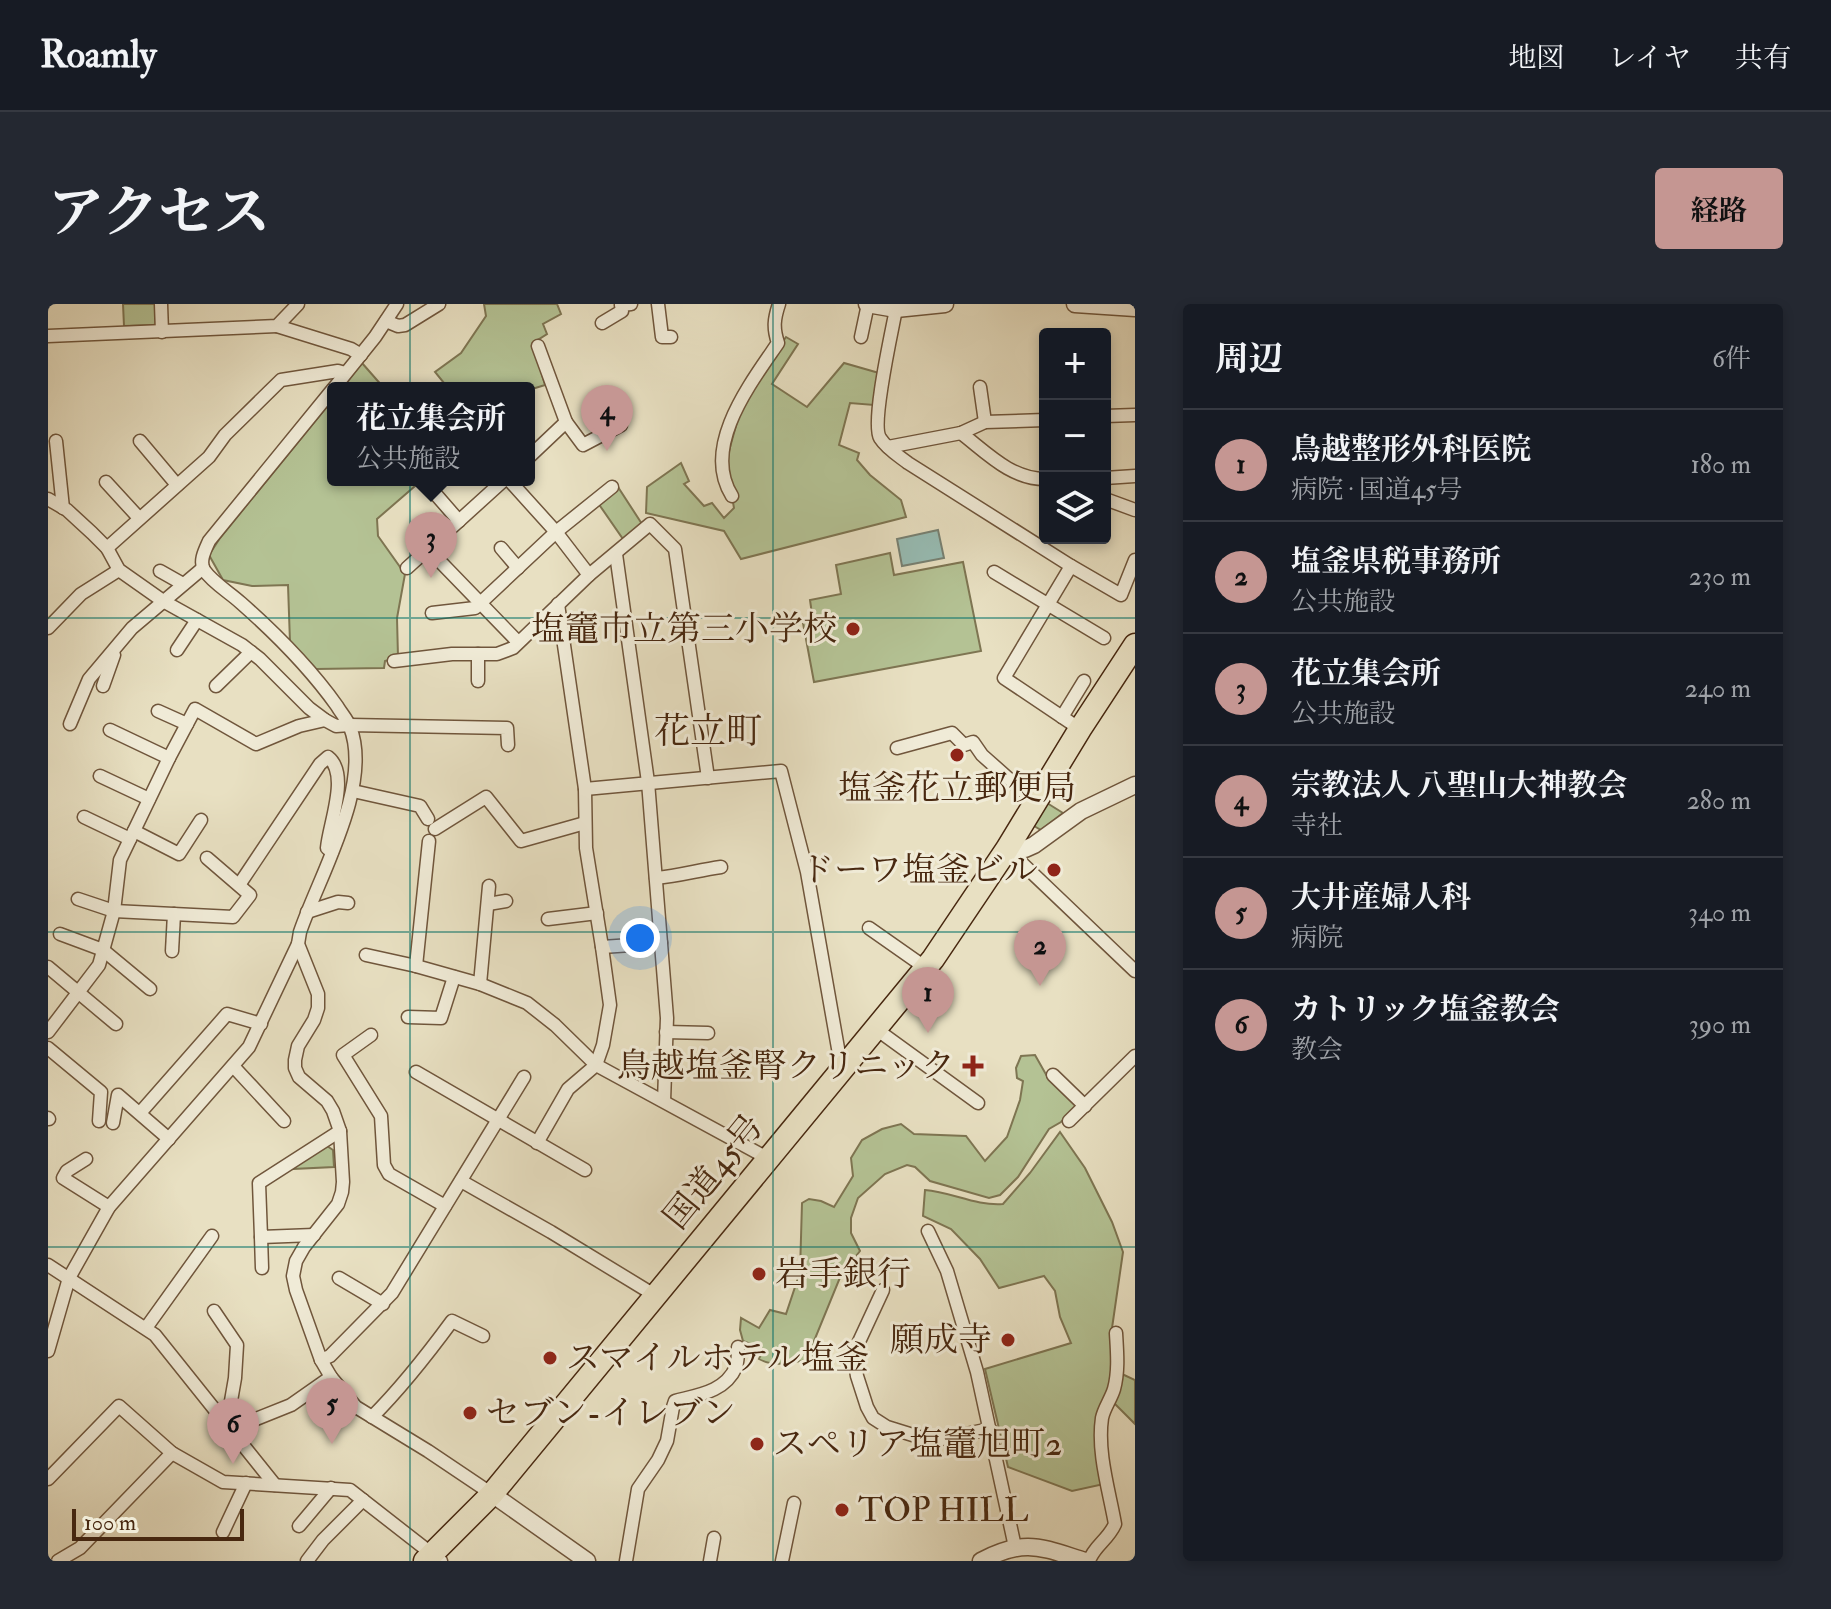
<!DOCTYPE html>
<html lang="ja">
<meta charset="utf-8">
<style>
body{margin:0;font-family:"IM FELL Double Pica","Noto Serif JP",serif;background:#242831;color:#f1f3f6}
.controls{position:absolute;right:24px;top:24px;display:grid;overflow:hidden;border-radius:8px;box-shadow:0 4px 12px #0003}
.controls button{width:72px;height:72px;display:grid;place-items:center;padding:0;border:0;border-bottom:2px solid #363941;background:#171b24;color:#f1f3f6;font:40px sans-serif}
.scale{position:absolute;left:24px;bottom:20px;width:172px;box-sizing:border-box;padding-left:8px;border:4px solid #482810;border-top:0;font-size:22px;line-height:28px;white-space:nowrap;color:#482810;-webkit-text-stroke:6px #f0ebd7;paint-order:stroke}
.you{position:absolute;left:592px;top:634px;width:28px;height:28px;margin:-20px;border:6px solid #fff;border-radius:50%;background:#1a73e8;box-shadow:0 0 0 12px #1a73e833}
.badge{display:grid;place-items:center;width:52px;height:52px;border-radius:50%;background:#c59692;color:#111;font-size:26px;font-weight:700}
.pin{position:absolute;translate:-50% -66px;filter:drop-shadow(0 2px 4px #0008)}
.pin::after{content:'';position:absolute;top:42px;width:28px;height:24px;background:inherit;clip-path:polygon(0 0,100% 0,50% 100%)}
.popup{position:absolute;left:279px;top:78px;width:208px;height:104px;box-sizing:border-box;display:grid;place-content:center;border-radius:8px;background:#171b24;filter:drop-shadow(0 2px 6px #0005);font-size:26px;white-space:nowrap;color:#9ea1a6}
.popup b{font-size:30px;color:#f1f3f6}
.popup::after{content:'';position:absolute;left:50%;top:100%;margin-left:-16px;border:16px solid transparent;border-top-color:#171b24}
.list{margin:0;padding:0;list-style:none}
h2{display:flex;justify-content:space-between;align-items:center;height:104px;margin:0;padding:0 32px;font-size:34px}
h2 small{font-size:26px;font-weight:400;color:#9ea1a6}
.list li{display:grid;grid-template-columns:52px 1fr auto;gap:24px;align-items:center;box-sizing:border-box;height:112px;padding:0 32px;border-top:2px solid #363941}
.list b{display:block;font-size:30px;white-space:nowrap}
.list p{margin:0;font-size:26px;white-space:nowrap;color:#9ea1a6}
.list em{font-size:26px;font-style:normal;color:#9ea1a6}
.icon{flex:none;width:44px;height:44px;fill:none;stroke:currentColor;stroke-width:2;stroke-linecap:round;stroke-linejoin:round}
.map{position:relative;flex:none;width:1087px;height:1257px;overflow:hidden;border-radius:8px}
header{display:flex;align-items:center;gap:48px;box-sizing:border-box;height:112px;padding:0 40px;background:#171b24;border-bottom:2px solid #363941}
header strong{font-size:38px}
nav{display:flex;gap:44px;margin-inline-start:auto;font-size:28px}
.intro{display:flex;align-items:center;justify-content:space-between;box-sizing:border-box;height:192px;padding:0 48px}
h1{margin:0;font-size:56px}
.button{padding:20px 36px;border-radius:8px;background:#c59692;color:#111;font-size:28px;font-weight:700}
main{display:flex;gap:48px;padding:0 48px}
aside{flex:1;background:#171b24;border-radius:8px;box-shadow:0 4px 12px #0003}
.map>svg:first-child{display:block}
.green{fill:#b4c294;stroke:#7e7552;stroke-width:2}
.water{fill:#97bdb5;stroke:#778173;stroke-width:2}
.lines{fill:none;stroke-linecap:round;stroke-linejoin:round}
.minor-casing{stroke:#70563c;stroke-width:15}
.tertiary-casing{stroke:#70563c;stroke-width:19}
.trunk-casing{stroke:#482810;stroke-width:25}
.minor{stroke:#f0ebd7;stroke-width:12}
.tertiary{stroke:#f0ebd7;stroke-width:16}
.trunk{stroke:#e8e0c2;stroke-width:22}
.grid{fill:none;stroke:#0f766e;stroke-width:2;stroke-opacity:0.55}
.poi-dot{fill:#8f2418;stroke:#f0ebd7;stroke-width:3}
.labels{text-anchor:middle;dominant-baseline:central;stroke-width:6;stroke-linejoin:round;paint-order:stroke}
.poi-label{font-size:34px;fill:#482810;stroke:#f0ebd7;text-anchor:start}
.street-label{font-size:34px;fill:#482810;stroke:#f0ebd7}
.neighbourhood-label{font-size:36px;fill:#482810;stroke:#f0ebd7}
</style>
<header>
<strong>Roamly</strong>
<nav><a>地図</a><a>レイヤ</a><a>共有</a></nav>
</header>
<div class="intro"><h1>アクセス</h1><a class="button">経路</a></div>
<main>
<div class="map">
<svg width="1087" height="1257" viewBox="0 0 1087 1257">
<rect width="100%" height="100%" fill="#e8e0c2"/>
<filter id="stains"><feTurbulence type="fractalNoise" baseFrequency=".0025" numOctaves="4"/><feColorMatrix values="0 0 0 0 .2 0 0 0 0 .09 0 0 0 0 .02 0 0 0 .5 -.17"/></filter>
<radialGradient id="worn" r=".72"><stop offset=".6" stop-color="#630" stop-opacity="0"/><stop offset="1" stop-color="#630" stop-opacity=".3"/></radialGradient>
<g class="green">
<polygon points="75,0 109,0 109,21 76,22"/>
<polygon points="436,0 509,0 513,10 495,20 499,30 485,39 497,81 481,86 481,84 418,84 415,80 408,84 400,84 387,68 413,49 438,12"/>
<polygon points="738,33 750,40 724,80 759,103 796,59 831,69 826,101 802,99 791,141 811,149 809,156 822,171 853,196 858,213 693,255 676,227 598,209 599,183 633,159 641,177 636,180 656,202 664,199 676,214 686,204 678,158 695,96"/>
<polygon points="314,59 336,84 294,84"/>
<polygon points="285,95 285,176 374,176 329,215 330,232 357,270 349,314 350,353 337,357 336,364 268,365 242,338 240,281 204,282 175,276 161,251 172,234"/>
<polygon points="570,183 594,220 575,235 550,199"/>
<polygon points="842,249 846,271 915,258 933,347 766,378 755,319 765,317 762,296 793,290 788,261"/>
<polygon points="999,499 1015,509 993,526 986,522"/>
<path d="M987 751 1000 774 1028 802 1013 818 1001 825 970 873 952 891 941 894 882 877 867 863 859 861 837 870 810 894 803 914V929L812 947 793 971 766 1037 764 1055C746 1058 727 1064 711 1055L715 1045 695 1037 692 1026 693 1014 711 1024 722 1006 738 1010 752 968 754 899 761 895 773 897 786 903 805 872 803 854 814 836 834 825 853 820 866 830 918 832 937 857 959 833 972 796 975 777 969 774 968 764 973 752Z"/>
<path d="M1012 828 1037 864 1064 918 1075 948 1063 1031 1066 1062 1063 1084 1050 1113 1056 1180 1024 1187 960 1163 937 1065 1023 1039 1012 1013 1007 987 996 972 951 984 932 955 903 925 875 912 877 886C904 888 927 902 955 900L982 869Z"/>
<polygon points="279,842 285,846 286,863 244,865"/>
<polygon points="1074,1070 1087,1076 1087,1120 1065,1098"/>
</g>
<polygon class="water" points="890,226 896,254 854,262 849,235"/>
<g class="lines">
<g class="minor-casing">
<g id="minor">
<polyline points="113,0 114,28"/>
<polyline points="610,0 614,33 623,33"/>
<path d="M848 5C844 27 823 119 832 134 839 145 851 152 860 159L1023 262 956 374 1032 425"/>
<polyline points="338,17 350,22 357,21 391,0"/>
<polyline points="554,19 574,7 573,1 583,0"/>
<polyline points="229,22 303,45 313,51"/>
<polyline points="0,32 229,22 250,0"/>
<polyline points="813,33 820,0"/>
<polyline points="932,83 937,118"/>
<polyline points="286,84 327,33 349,0"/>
<path d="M285 85 161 237C157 246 151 257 156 266 165 279 181 288 193 299 227 329 262 364 289 402 293 409 299 415 302 423 325 481 271 572 252 628L250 640 270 690V704L266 716 250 742 247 756V764L251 773 279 797 285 807 292 827 295 878 294 888 290 900 256 943 248 957 245 972 248 986 273 1056 283 1073 308 1103 380 1147 444 1190"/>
<polyline points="1057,112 1087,111"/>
<polyline points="518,118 535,141 573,121"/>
<path d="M913 129C939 149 963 175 997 175"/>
<polyline points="8,137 15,204"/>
<polyline points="92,137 129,181"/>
<polyline points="840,143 913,129 937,118 997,116"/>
<polyline points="481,153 518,118 490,42"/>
<polyline points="1057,174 1087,172"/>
<polyline points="461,176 508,228 541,271"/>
<polyline points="58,178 91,214"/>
<polyline points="377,178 411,217"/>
<path d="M684 192C653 143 702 80 730 39 725 24 726 15 731 0"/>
<polyline points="0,195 19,206 44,229 59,244 71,266 115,297 194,341 212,355 261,404 277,416 288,422 302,421 459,424 460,441"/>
<polyline points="1057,195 1087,206"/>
<polyline points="59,244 161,153 177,131 233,76 290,67 297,69"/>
<polyline points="453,244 470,264"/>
<polyline points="380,245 470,338"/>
<polyline points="568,250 600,478 619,714 616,797"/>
<polyline points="1023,262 1073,291 1087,256"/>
<polyline points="359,264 456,176"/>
<polyline points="112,267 135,280"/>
<polyline points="946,268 1056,334"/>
<polyline points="384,309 427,304 508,228 564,183"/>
<polyline points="0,324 33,290 71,266"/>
<polyline points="129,346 149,316"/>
<polyline points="430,350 430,377"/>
<polyline points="346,357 404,350 449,350 465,344 541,271 602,220 627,245 660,474"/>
<polyline points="55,382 66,351"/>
<polyline points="168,382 203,348"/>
<polyline points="110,407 139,420"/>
<polyline points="1014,413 1036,377"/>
<polyline points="22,420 41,375 84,324 155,264"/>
<polyline points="62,426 121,454"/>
<polyline points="849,444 904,429 916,441 925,438 934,451 987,498"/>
<polyline points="52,472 101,495"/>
<polyline points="537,485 733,467 759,568 791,750 800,759"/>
<polyline points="305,487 372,502 380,515"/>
<polyline points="36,513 82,535"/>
<polyline points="387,525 438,493 473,537 537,519"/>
<polyline points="86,527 131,550 153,516"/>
<polyline points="959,545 1087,667"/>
<path d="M608 574C631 572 651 566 673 563"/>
<path d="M191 581 272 460 280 453C302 470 281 520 279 544L284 548"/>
<polyline points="30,595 66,607 185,613 202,591 159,554"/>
<polyline points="440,600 458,597"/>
<polyline points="259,608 290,598 300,599"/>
<polyline points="500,615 549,609"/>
<polyline points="821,624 878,664"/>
<polyline points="12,630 55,646 102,685"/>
<polyline points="554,643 613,639"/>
<polyline points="124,647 126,610"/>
<polyline points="318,651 368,662 432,680 479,699 507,721 548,761 721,855"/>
<polyline points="368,662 381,537"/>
<polyline points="0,663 68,720"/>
<polyline points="432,680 441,582"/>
<polyline points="360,713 393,714 406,673"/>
<polyline points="828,725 930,799"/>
<polyline points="0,728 51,661 66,607 72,556 121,454 147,405 208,440 251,422 277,416"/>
<polyline points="618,728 660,729"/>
<polyline points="323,731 295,751 333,812 336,861 341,870 397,902"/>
<polyline points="0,744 53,788 51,817"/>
<polyline points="185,762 236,817"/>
<polyline points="368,768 537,866"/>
<polyline points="1005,771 1037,802"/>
<polyline points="92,809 179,710 213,720"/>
<polyline points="0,814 1,815"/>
<polyline points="1021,817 1087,752"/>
<polyline points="65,819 70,791 121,835"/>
<polyline points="489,839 520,785 548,761 555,741 562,701 554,643 538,544 537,485 510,300"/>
<polyline points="38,855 19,867 15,874 61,903"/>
<polyline points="413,877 503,928 608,992"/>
<polyline points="880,927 899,967 929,1068 967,1243"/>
<polyline points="266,931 213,933 211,879 292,827"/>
<polyline points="213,933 214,964"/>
<polyline points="0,961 107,1031 227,1181"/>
<polyline points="291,974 335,1000"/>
<polyline points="835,986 809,1042 807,1060 809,1072 819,1103 825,1114 839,1123 884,1137 942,1125"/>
<polyline points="166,1007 189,1041 187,1074 179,1120"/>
<polyline points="98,1024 164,932"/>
<polyline points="0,1047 21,974 61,903 201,743 250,640"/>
<polyline points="273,1056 282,1052 344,989 476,773"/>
<path d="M324 1113C354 1083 379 1051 404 1017L435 1032"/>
<polyline points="183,1125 243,1101 283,1073"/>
<polyline points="0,1175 71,1102 124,1149 175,1178 302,1186 393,1257"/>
<polyline points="251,1222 283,1184"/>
<polyline points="175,1228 198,1179"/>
<polyline points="10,1257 32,1244 124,1149"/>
<polyline points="259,1257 275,1236 315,1196"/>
<path d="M578 1257 590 1185 610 1156 619 1137 625 1103 627 1097C650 1091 677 1088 688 1063 690 1057 690 1049 690 1043"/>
<polyline points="662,1257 666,1234"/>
<polyline points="734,1257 746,1199"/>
<path d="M1041 1257C1046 1242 1060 1236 1067 1220 1061 1186 1049 1148 1054 1114 1056 1104 1063 1095 1066 1085 1071 1067 1069 1047 1068 1029"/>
</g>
</g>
<g class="tertiary-casing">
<g id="tertiary">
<polyline points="819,0 848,5 897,0"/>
<polyline points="1027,0 1087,4"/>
<polyline points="959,545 977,545 986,541 1033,507 1087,481"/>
<polyline points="444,1190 539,1257"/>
<path d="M933 1257C977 1234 992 1243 1037 1257"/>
</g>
</g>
<g class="trunk-casing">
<polyline id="trunk" points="377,1257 444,1190 885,655 959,545 1032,425 1087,341"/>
</g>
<use href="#minor" class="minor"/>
<use href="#tertiary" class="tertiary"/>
<use href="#trunk" class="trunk"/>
</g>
<path class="grid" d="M362 0V1257M725 0V1257M0 314H1087M0 628H1087M0 943H1087"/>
<g class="poi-dot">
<circle cx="805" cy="325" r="8"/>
<circle cx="909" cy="451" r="8"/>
<circle cx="1006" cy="566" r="8"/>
<path d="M921 750h8v8h8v8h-8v8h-8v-8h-8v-8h8z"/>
<circle cx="711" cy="970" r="8"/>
<circle cx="960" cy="1036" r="8"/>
<circle cx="502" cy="1054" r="8"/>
<circle cx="422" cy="1109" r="8"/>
<circle cx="709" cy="1140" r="8"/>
<circle cx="794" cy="1206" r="8"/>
</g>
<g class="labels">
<g class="poi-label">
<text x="789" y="325" text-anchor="end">塩竈市立第三小学校</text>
<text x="909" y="484" text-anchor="middle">塩釜花立郵便局</text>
<text x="990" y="566" text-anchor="end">ドーワ塩釜ビル</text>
<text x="907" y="762" text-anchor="end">鳥越塩釜腎クリニック</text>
<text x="727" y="970">岩手銀行</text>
<text x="944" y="1036" text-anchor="end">願成寺</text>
<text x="518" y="1054">スマイルホテル塩釜</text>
<text x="438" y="1109">セブン-イレブン</text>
<text x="725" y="1140">スペリア塩竈旭町2</text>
<text x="810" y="1206">TOP HILL</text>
</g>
<g class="street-label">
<text transform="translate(666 868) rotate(-51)">国道45号</text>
</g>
<g class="neighbourhood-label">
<text x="660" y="427">花立町</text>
</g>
</g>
<rect width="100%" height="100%" filter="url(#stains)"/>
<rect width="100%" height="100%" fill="url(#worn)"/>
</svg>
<div class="controls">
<button>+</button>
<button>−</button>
<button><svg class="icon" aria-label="layers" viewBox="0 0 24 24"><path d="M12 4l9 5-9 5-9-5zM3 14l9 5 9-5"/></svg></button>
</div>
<div class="scale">100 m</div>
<div class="you"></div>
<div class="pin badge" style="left:880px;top:729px">1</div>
<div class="pin badge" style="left:992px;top:682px">2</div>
<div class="pin badge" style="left:383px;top:274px">3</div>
<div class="popup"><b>花立集会所</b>公共施設</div>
<div class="pin badge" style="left:559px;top:147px">4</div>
<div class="pin badge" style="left:284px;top:1140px">5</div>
<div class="pin badge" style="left:185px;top:1160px">6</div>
</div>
<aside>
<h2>周辺<small>6件</small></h2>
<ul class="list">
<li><span class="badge">1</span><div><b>鳥越整形外科医院</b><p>病院 · 国道45号</p></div><em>180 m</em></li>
<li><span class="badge">2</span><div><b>塩釜県税事務所</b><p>公共施設</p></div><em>230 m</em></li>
<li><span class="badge">3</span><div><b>花立集会所</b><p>公共施設</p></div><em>240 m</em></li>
<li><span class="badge">4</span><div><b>宗教法人 八聖山大神教会</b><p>寺社</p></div><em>280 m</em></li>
<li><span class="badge">5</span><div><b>大井産婦人科</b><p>病院</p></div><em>340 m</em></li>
<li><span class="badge">6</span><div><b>カトリック塩釜教会</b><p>教会</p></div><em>390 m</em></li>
</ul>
</aside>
</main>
